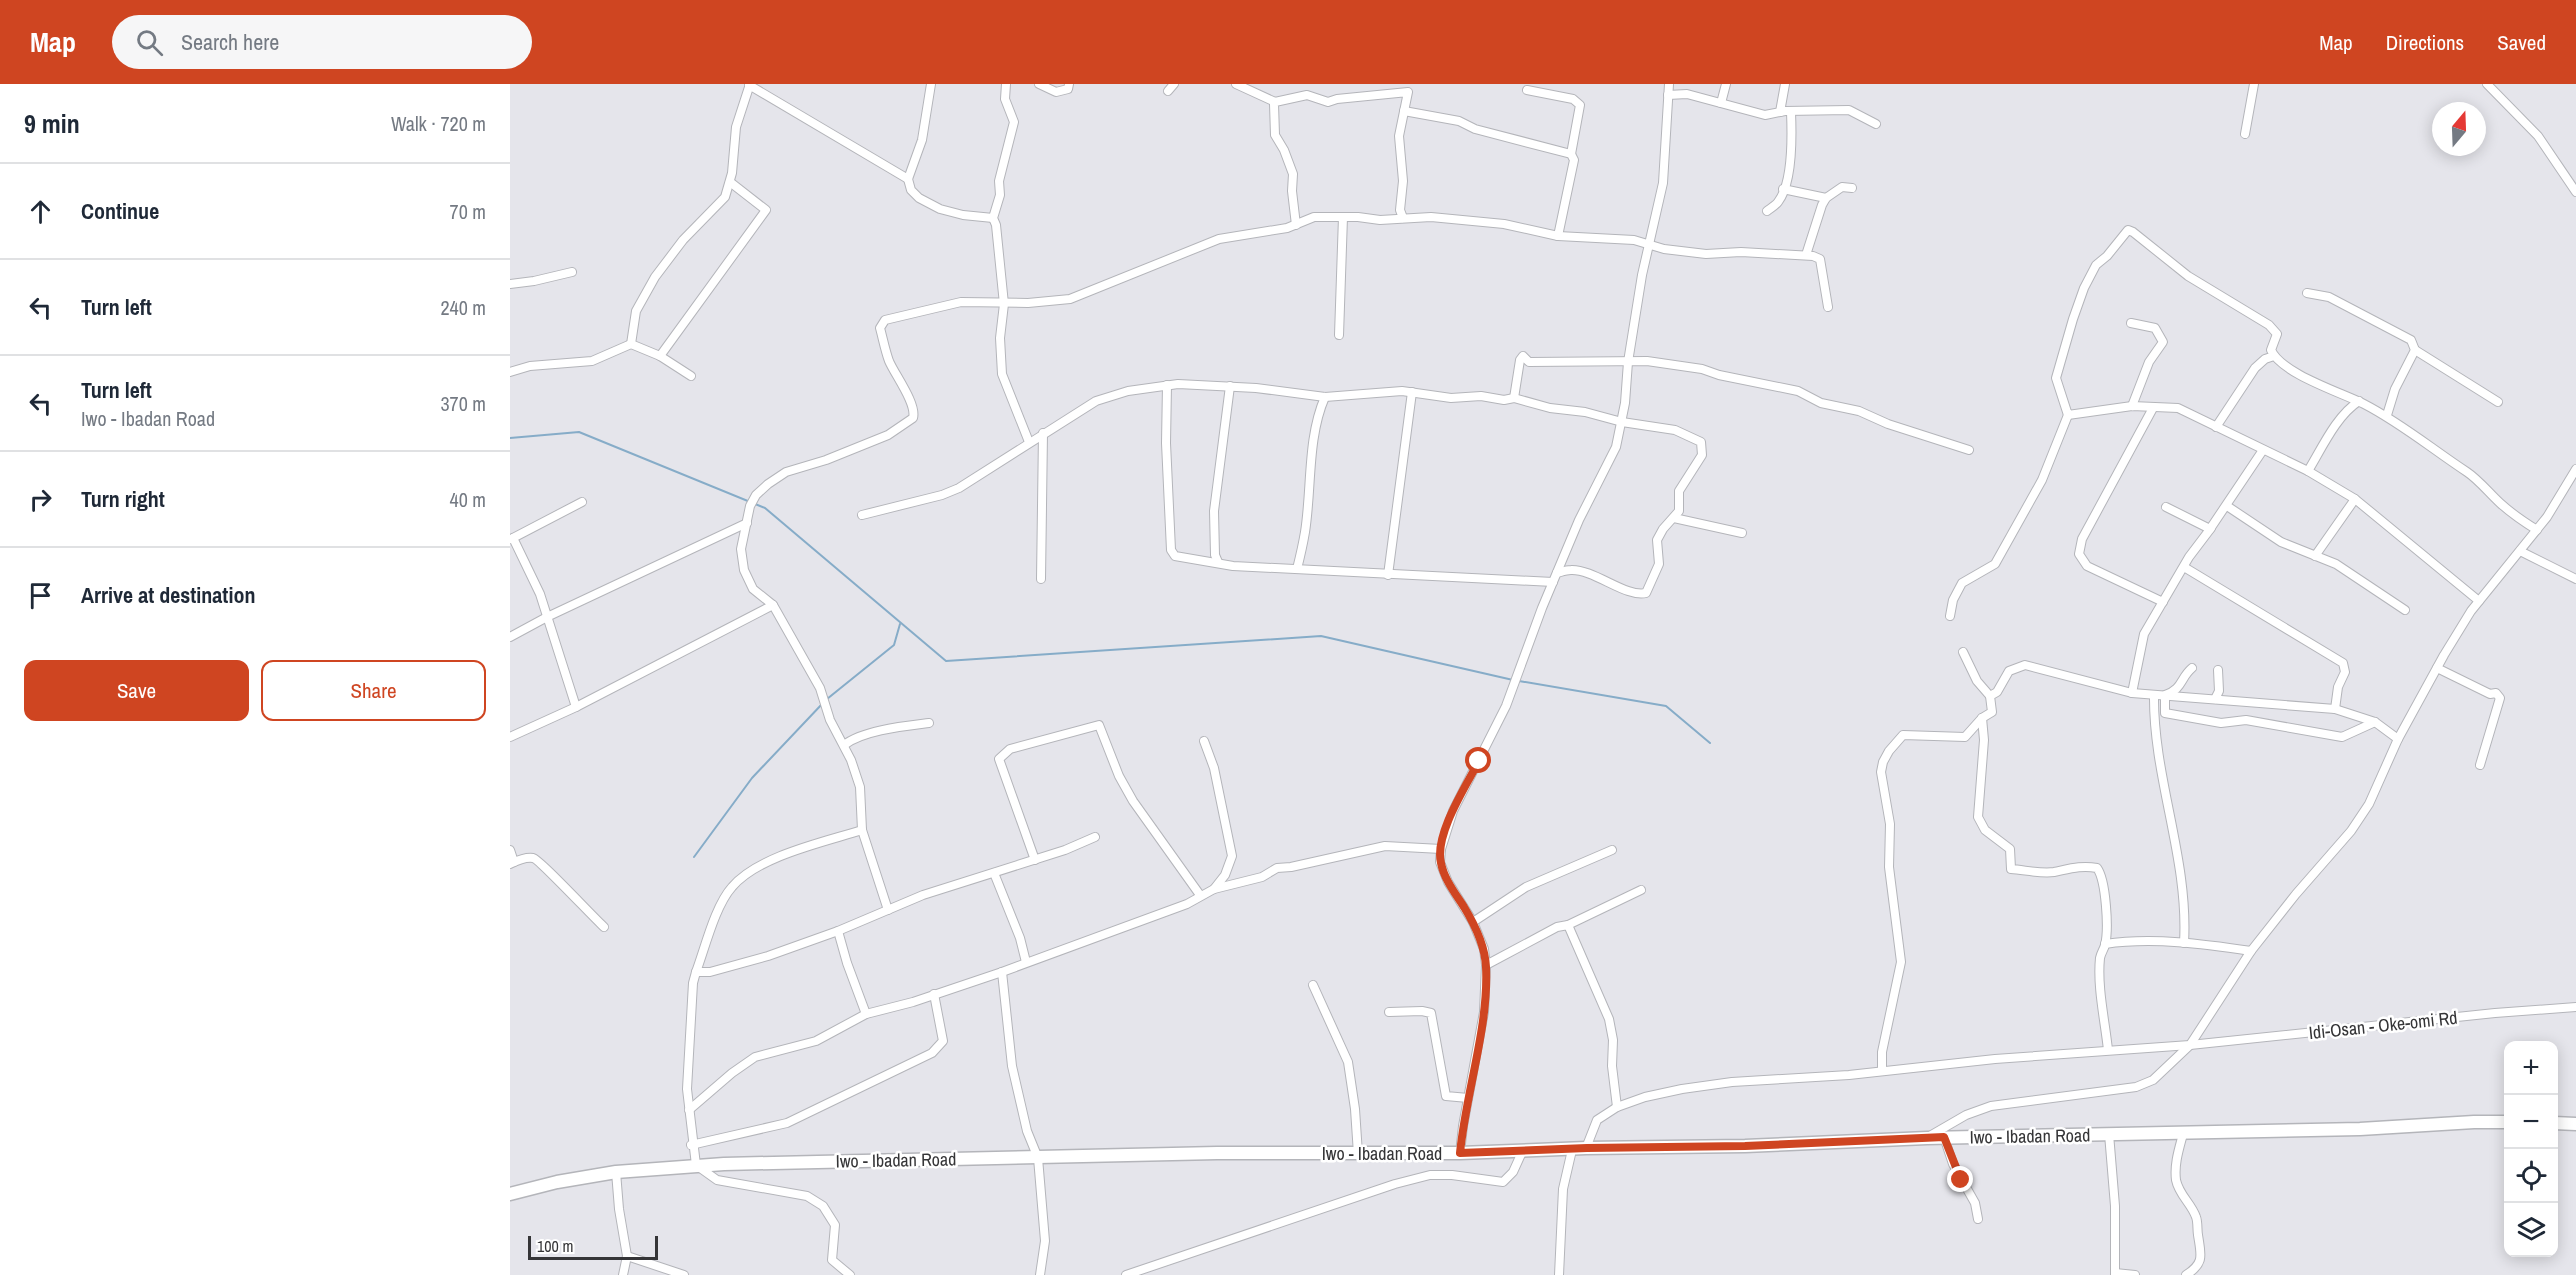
<!DOCTYPE html>
<meta charset="utf-8">
<style>
body{margin:0;font-family:"Archivo Narrow",sans-serif;background:#f6f6f7;color:#1f2937}
.controls{position:absolute;right:18px;bottom:18px;display:grid;overflow:hidden;border-radius:12px;box-shadow:0 3px 15px #0003}
.controls button{width:54px;height:54px;display:grid;place-items:center;padding:0;border:0;border-bottom:2px solid #e0e1e3;background:#fff;color:#1f2937;font:30px sans-serif}
.compass{position:absolute;left:1922px;top:18px;width:54px;height:54px;border-radius:50%;background:#fff;box-shadow:0 3px 15px #0003;rotate:19deg}
.scale{position:absolute;left:18px;bottom:15px;width:130px;box-sizing:border-box;padding-left:6px;border:3px solid #353537;border-top:0;font-size:16px;line-height:21px;white-space:nowrap;color:#353537;-webkit-text-stroke:4px #fff;paint-order:stroke}
.stop{position:absolute;width:18px;height:18px;margin:-14px;border:4px solid #cf4521;border-radius:50%;background:#fff}
.stop.end{background:#cf4521;border-color:#fff;box-shadow:0 2px 6px #0008}
.list{margin:0;padding:0;list-style:none}
h2{display:flex;justify-content:space-between;align-items:center;height:78px;margin:0;padding:0 24px;font-size:26px}
h2 small{font-size:20px;font-weight:400;color:#747a83}
.list li{display:grid;grid-template-columns:39px 1fr auto;gap:18px;align-items:center;box-sizing:border-box;height:96px;padding:0 24px;border-top:2px solid #e0e1e3}
.list b{display:block;font-size:22px;white-space:nowrap}
.list p{margin:0;font-size:20px;white-space:nowrap;color:#747a83}
.list em{font-size:20px;font-style:normal;color:#747a83}
.actions{display:flex;gap:12px;padding:18px 24px}
.actions a{flex:1;padding:14px 0;border:2px solid #cf4521;border-radius:12px;text-align:center;font-size:21px;color:#cf4521}
.actions .main{background:#cf4521;color:#fff}
.icon{flex:none;width:33px;height:33px;fill:none;stroke:currentColor;stroke-width:2;stroke-linecap:round;stroke-linejoin:round}
.map{position:relative;flex:none;width:2066px;height:1191px;overflow:hidden}
header{display:flex;align-items:center;gap:36px;box-sizing:border-box;height:84px;padding:0 30px;background:#cf4521;color:#fff}
header strong{font-size:28px}
nav{display:flex;gap:33px;margin-inline-start:auto;font-size:21px}
.search{width:420px;height:54px;background:#f6f6f7;display:flex;align-items:center;gap:15px;box-sizing:border-box;padding:0 21px;border-radius:33px;color:#747a83;font-size:22px}
main{display:flex}
aside{flex:1;background:#fff}
.map>svg:first-child{display:block}
.lines{fill:none;stroke-linecap:round;stroke-linejoin:round}
.stream{stroke:#86acc8;stroke-width:2}
.minor-casing{stroke:#b4b5ba;stroke-width:10}
.primary-casing{stroke:#b4b5ba;stroke-width:15}
.minor{stroke:#fff;stroke-width:8}
.primary{stroke:#fff;stroke-width:12}
.route{stroke:#cf4521;stroke-width:8}
.labels{text-anchor:middle;dominant-baseline:central;stroke-width:5;stroke-linejoin:round;paint-order:stroke}
.street-label{font-size:18px;fill:#353537;stroke:#fff}
</style>
<header>
<strong>Map</strong>
<div class="search"><svg class="icon" aria-label="search" viewBox="0 0 24 24"><circle cx="10" cy="10" r="6"/><path d="M15 15l6 6"/></svg>Search here</div>
<nav><a>Map</a><a>Directions</a><a>Saved</a></nav>
</header>
<main>
<aside>
<h2>9 min<small>Walk · 720 m</small></h2>
<ul class="list">
<li><svg class="icon" aria-label="ahead" viewBox="0 0 24 24"><path d="M12 20V5M6 11l6-6 6 6"/></svg><div><b>Continue</b></div><em>70 m</em></li>
<li><svg class="icon" aria-label="left" viewBox="0 0 24 24"><path d="M17 20v-9H6M10 6l-5 5 5 5"/></svg><div><b>Turn left</b></div><em>240 m</em></li>
<li><svg class="icon" aria-label="left" viewBox="0 0 24 24"><path d="M17 20v-9H6M10 6l-5 5 5 5"/></svg><div><b>Turn left</b><p>Iwo - Ibadan Road</p></div><em>370 m</em></li>
<li><svg class="icon" aria-label="right" viewBox="0 0 24 24"><path d="M7 20v-9h11M14 6l5 5-5 5"/></svg><div><b>Turn right</b></div><em>40 m</em></li>
<li><svg class="icon" aria-label="arrive" viewBox="0 0 24 24"><path d="M6 21V4h12l-3 4 3 4H6"/></svg><div><b>Arrive at destination</b></div></li>
</ul>
<div class="actions"><a class="main">Save</a><a>Share</a></div>
</aside>
<div class="map">
<svg width="2066" height="1191" viewBox="0 0 2066 1191">
<rect width="100%" height="100%" fill="#e5e5eb"/>
<g class="lines">
<g class="stream">
<polyline points="0,354 69,348 255,424 436,577 811,552 1003,596"/>
<polyline points="1009,597 1156,622 1200,659"/>
<polyline points="317,615 384,561 390,540"/>
<polyline points="184,773 242,694 313,619"/>
</g>
<g class="minor-casing">
<g id="minor">
<polyline points="421,0 412,56 398,95 401,106 409,114 430,125 453,131 483,134"/>
<polyline points="496,0 495,15 504,38 489,97 490,111 483,134 486,141 494,220 490,254 492,290 519,358"/>
<polyline points="529,0 546,8 558,5 559,0"/>
<polyline points="726,0 765,18"/>
<polyline points="1977,0 2028,52 2066,108"/>
<polyline points="239,1 398,95"/>
<polyline points="1017,6 1063,15 1070,21 1061,70"/>
<polyline points="658,7 664,0"/>
<polyline points="1158,11 1177,10 1255,31 1275,27 1339,26 1366,40"/>
<polyline points="1211,19 1216,0"/>
<polyline points="894,27 949,37 965,45 1061,70 1064,76 1048,152"/>
<polyline points="1270,28 1275,0"/>
<polyline points="1735,50 1744,0"/>
<polyline points="1273,105 1316,114"/>
<path d="M1257 127C1261 124 1266 121 1268 118 1283 99 1282 51 1281 28"/>
<polyline points="786,141 782,107 783,90 774,66 765,51 764,20 765,18 797,11 818,18 827,15 898,8 889,52 893,97 890,126 893,134"/>
<polyline points="1296,171 1312,121 1316,114 1332,103 1342,104"/>
<polyline points="0,200 24,197 62,188"/>
<polyline points="1797,209 1819,213 1901,256 1905,266 1885,305 1877,331"/>
<polyline points="1621,239 1645,244 1653,258 1639,278 1622,322"/>
<polyline points="829,251 833,133"/>
<polyline points="1905,266 1988,318"/>
<polyline points="150,272 256,126 220,98"/>
<polyline points="0,288 20,282 82,277 121,260"/>
<polyline points="181,292 150,272 121,260 126,227 145,193 173,156 215,113 222,89 226,43 240,0"/>
<polyline points="657,301 656,359 661,466 665,472 723,482 1043,498"/>
<polyline points="1004,314 1010,276 1013,272 1019,278 1137,277 1192,285 1209,291 1288,307 1311,319 1349,327 1378,340 1459,366"/>
<polyline points="1643,324 1572,455 1569,470 1577,482 1653,518"/>
<polyline points="1706,343 1745,284 1755,275 1764,272"/>
<path d="M1798 387C1812 364 1826 332 1849 317"/>
<polyline points="1717,422 1771,458 1826,480 1895,526"/>
<polyline points="1656,423 1700,445 1753,366"/>
<path d="M352 431 432 411 449 404 586 317 618 307 668 300 746 304 815 313 892 307 941 314 971 312 994 316 1004 314 1040 324 1075 328 1112 338 1165 346 1191 358 1192 371 1169 407V427L1153 445 1147 456 1149 480 1136 509C1116 514 1084 485 1061 486 1056 486 1051 488 1047 489"/>
<polyline points="1164,434 1232,449"/>
<polyline points="3,454 30,510 66,623"/>
<polyline points="1,455 72,418"/>
<polyline points="2010,467 2066,495"/>
<polyline points="1805,472 1845,415"/>
<polyline points="708,478 705,471 704,427 720,302"/>
<polyline points="1674,483 1833,579 1835,588 1828,603 1825,625"/>
<path d="M787 485C790 473 793 460 795 448 802 404 797 354 815 313"/>
<polyline points="878,491 902,308"/>
<polyline points="531,495 533,349"/>
<path d="M1969 517 1845 415 1798 387 1668 324 1622 322 1558 331 1546 294 1563 235 1574 204 1586 181 1597 172 1618 146 1623 148 1678 192 1759 241 1767 250 1761 266C1772 290 1830 308 1854 320 1891 339 1922 365 1957 388 1969 396 1979 409 1990 419 2001 429 2014 438 2027 446"/>
<polyline points="1440,532 1443,516 1452,499 1485,480 1532,396 1558,331"/>
<polyline points="0,553 37,533 237,439"/>
<polyline points="1453,568 1467,597 1480,612"/>
<path d="M1682 584C1670 594 1673 605 1655 611V629L1711 639 1736 636 1832 653 1865 638"/>
<polyline points="1927,584 1980,610 1986,609 1990,614 1970,681"/>
<polyline points="1622,609 1634,550 1679,473 1701,444"/>
<path d="M1644 611C1643 694 1679 775 1674 859"/>
<polyline points="1705,615 1709,607 1708,586"/>
<path d="M1472 634 1474 656 1468 733 1475 746 1500 765 1501 785C1515 786 1531 790 1544 788 1559 785 1571 781 1587 784 1596 796 1599 845 1595 861 1594 865 1591 869 1590 874 1587 903 1595 937 1598 966"/>
<polyline points="0,653 66,623 263,521"/>
<polyline points="694,657 704,684 722,772 715,791 704,805"/>
<path d="M334 661C353 646 395 642 419 639"/>
<polyline points="0,766 4,778"/>
<polyline points="525,776 489,675 500,665 589,641 609,692 623,717 690,811"/>
<path d="M0 780C6 777 16 773 23 774 29 775 84 834 94 843"/>
<polyline points="484,789 510,854 516,878"/>
<path d="M378 826 352 746 350 703 341 676 320 636 310 604 263 521 243 505 234 486 231 465 240 422 246 411 258 400 276 388 316 376 378 351 403 334C407 320 385 291 379 277 375 266 373 255 370 244L375 236 451 218 518 219 560 215 709 155 777 144 804 133H848L870 136 921 133 994 140 1048 152 1124 156 1154 165 1196 170 1231 168 1303 172 1310 175 1318 223"/>
<polyline points="963,838 1016,803 1102,766"/>
<polyline points="1058,841 1131,806"/>
<polyline points="328,847 337,879 356,930"/>
<path d="M1595 860C1643 853 1694 860 1741 867"/>
<polyline points="976,881 1047,843 1058,841 1099,935 1103,956 1102,982 1107,1023"/>
<path d="M186 888C195 864 205 822 222 803 248 772 314 758 352 746"/>
<polyline points="492,888 502,982 517,1047 528,1074 535,1157 530,1191"/>
<polyline points="803,901 838,978 845,1025 848,1070"/>
<polyline points="879,928 912,927 921,929 936,1012 958,1014"/>
<polyline points="1372,987 1372,968 1391,878 1379,783 1380,740 1371,688 1373,678 1379,667 1393,651 1455,653 1472,634 1482,628 1480,612 1487,608 1499,587 1515,581 1622,609 1825,625 1865,638 1888,655"/>
<polyline points="179,1026 222,989 245,973 306,957 356,930 403,918 492,888 677,820 704,805 752,793 767,784 781,783 875,762 931,765"/>
<polyline points="1599,1050 1605,1122 1605,1191"/>
<path d="M1673 1050C1669 1065 1664 1080 1666 1096 1669 1111 1681 1119 1686 1133 1688 1138 1687 1145 1688 1151 1691 1171 1695 1179 1676 1191"/>
<polyline points="1418,1053 1456,1031 1481,1022 1626,1003 1643,996 1680,961 1741,867 1786,810 1841,747 1859,720 1888,655 1934,571 1961,527 2037,433 2066,385"/>
<polyline points="1434,1053 1443,1080 1465,1119 1468,1135"/>
<polyline points="181,1061 277,1039 422,969 433,957 424,910"/>
<polyline points="1076,1064 1087,1036 1107,1023 1135,1013 1172,1005 1222,998 1339,991 1485,975 1680,961 1985,929 2066,923"/>
<polyline points="950,1069 953,1042 974,928 976,881 974,865 963,838 938,798 930,778 931,765 943,727 996,622 1032,524 1069,436 1106,363 1115,319 1118,278 1132,191 1153,99 1159,0"/>
<polyline points="106,1088 109,1125 117,1172 113,1191"/>
<polyline points="117,1172 174,1191"/>
<polyline points="1605,1189 1625,1191"/>
<polyline points="340,1191 322,1176 325,1141 313,1122 297,1112 207,1096 186,1081 177,1005 183,899 186,888 200,888 258,872 328,847 413,811 555,766 585,753"/>
<polyline points="616,1191 885,1100 920,1091 942,1091 993,1098 1003,1088 1013,1066"/>
<polyline points="1049,1191 1053,1105 1062,1066"/>
</g>
</g>
<g class="primary-casing">
<g id="primary">
<polyline points="2044,1039 2066,1040"/>
<polyline points="0,1110 47,1098 106,1088 214,1080 707,1069 950,1069 1076,1064 1235,1062 1417,1054 1850,1045 1964,1038 1998,1038"/>
</g>
</g>
<use href="#minor" class="minor"/>
<use href="#primary" class="primary"/>
</g>
<g class="lines">
<path class="route" d="M969 677C956 702 924 751 931 779 934 795 945 809 954 823 965 841 975 861 976 883 979 942 956 1008 950 1069L1077 1064 1235 1062 1434 1053 1451 1096"/>
</g>
<g class="labels">
<g class="street-label">
<text transform="translate(1873 941) rotate(-6)">Idi-Osan - Oke-omi Rd</text>
<text transform="translate(1520 1052) rotate(-1)">Iwo - Ibadan Road</text>
<text x="872" y="1069">Iwo - Ibadan Road</text>
<text transform="translate(386 1076) rotate(-1)">Iwo - Ibadan Road</text>
</g>
</g>
</svg>
<div class="controls">
<button>+</button>
<button>−</button>
<button><svg class="icon" aria-label="locate" viewBox="0 0 24 24"><circle cx="12" cy="12" r="6"/><path d="M12 2v4M12 18v4M2 12h4M18 12h4"/></svg></button>
<button><svg class="icon" aria-label="layers" viewBox="0 0 24 24"><path d="M12 4l9 5-9 5-9-5zM3 14l9 5 9-5"/></svg></button>
</div>
<svg class="compass" viewBox="-18 -18 36 36"><path d="M0-13l5 13h-10z" fill="#e53935"/><path d="M0 13l5-13h-10z" fill="#747a83"/></svg>
<div class="scale">100 m</div>
<div class="stop" style="left:969px;top:677px"></div>
<div class="stop end" style="left:1451px;top:1096px"></div>
</div>
</main>
